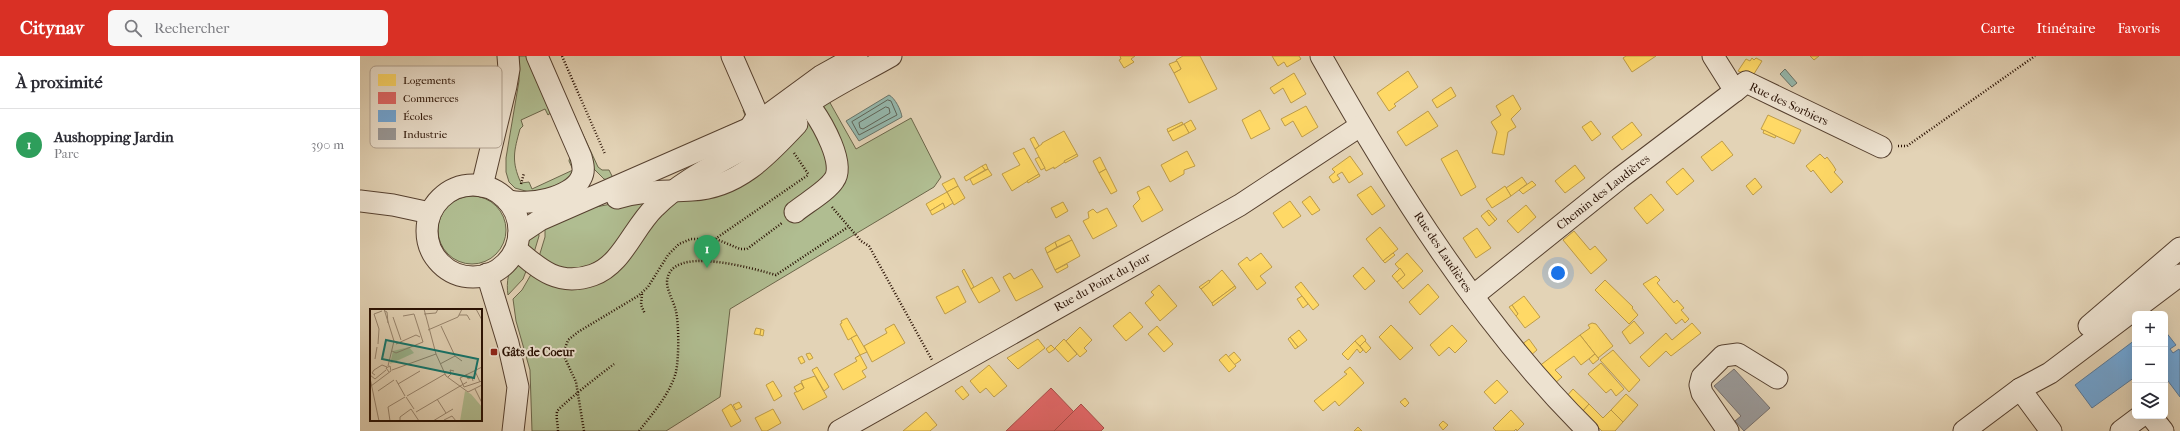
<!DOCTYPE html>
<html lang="fr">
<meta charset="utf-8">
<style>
body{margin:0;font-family:"IM FELL French Canon",serif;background:#f7f7f7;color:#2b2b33}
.controls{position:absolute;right:12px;bottom:12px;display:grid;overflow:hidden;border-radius:6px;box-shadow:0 4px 16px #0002}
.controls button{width:36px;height:36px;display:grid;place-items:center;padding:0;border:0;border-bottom:1px solid #e1e1e2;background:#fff;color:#2b2b33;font:20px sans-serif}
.you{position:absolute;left:1198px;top:217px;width:14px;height:14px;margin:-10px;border:3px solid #fff;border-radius:50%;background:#1a73e8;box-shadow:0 0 0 6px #1a73e833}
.badge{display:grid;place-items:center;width:26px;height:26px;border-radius:50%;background:#d93025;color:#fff;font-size:13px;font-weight:700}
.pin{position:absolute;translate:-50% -33px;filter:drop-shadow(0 1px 2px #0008)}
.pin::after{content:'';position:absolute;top:21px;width:14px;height:12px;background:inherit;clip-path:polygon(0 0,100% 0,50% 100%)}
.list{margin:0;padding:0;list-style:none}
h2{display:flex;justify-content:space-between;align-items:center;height:52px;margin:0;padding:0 16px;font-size:17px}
h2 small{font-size:13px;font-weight:400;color:#7c7c81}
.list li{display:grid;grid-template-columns:26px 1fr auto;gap:12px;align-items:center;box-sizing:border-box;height:72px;padding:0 16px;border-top:1px solid #e1e1e2}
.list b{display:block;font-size:15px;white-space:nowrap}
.list p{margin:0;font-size:13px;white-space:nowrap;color:#7c7c81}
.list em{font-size:13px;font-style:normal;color:#7c7c81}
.icon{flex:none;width:22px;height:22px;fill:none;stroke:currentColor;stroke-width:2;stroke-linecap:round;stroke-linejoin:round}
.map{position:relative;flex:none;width:1820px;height:375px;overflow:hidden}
header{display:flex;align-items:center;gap:24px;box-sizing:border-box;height:56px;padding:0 20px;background:#d93025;color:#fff}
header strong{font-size:19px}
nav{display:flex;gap:22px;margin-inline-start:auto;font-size:14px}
.search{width:280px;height:36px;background:#f7f7f7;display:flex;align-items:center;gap:10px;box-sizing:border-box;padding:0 14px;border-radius:6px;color:#7c7c81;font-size:15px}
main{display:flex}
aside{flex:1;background:#fff}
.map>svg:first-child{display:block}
.green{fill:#b0bd91;stroke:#6c664a}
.water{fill:#95b8ad;stroke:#697469}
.homes{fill:#ffd966;stroke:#be9c48}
.shops{fill:#e06666;stroke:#a84c48}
.schools{fill:#6fa8dc;stroke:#597a9b}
.industry{fill:#999;stroke:#77706c}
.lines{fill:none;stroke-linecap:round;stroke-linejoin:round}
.shore{stroke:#5e6458;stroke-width:1}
.minor-casing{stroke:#56402f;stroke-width:23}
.path{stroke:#270f02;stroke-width:2.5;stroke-dasharray:1 2;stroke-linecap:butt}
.minor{stroke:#ede2d0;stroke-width:21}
.poi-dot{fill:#8f2418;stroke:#ede2d0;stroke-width:1.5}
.labels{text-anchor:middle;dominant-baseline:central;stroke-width:4;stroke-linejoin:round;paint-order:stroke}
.street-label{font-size:12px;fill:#270f02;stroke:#ede2d0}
.poi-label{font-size:12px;font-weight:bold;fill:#270f02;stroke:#ede2d0;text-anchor:start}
.inset-road{fill:none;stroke:#98856e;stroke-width:1}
.view{fill:#0f766e;fill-opacity:0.15;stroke:#0f766e;stroke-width:2}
.inset-edge{fill:none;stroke:#270f02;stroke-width:2}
.key{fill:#ede2d0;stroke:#b2a392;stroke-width:1}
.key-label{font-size:11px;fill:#270f02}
</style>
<header>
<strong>Citynav</strong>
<div class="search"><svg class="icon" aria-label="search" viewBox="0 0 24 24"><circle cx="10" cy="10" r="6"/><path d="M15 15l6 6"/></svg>Rechercher</div>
<nav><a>Carte</a><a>Itinéraire</a><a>Favoris</a></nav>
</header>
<main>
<aside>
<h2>À proximité<small></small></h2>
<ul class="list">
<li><span class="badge" style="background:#2e9e5b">1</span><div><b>Aushopping Jardin</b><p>Parc</p></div><em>390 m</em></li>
</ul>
</aside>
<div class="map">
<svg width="1820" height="375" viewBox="0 0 1820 375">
<rect width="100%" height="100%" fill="#e3d3b6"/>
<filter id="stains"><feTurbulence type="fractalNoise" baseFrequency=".005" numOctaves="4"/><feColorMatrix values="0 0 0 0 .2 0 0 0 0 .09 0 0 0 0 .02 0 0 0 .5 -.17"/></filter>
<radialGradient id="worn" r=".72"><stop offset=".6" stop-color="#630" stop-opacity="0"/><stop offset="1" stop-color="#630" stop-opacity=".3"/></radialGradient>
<g class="green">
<path d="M159 0H170L193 55 188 59 185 53 161 64 163 70 160 73C154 95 151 105 161 127L169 126 172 133 213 114 209 105 210 100 217 109 214 121 176 138 155 132 149 126 146 116V102L159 25Z"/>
<polygon points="469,45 496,93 551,62 581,121 574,131 370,253 360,341 306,375 172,375 170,314 156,265 153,243 162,234 173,215 208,231 304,148 424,90 449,62"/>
<polygon points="383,54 387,54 389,64 252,125 244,123 234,113 212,59 214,59 238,111 242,114 249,114 253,122 386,62"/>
<polygon points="301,138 256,195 213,218 178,204 185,181 185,169 216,155"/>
<circle cx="112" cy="174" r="34"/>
<polygon points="178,172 179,180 173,200 166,189 166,182"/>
<path d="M158 203 168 210 163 223 148 239C146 227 148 211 158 203Z"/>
</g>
<g class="water">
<polygon points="1425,13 1437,27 1432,31 1420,18"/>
<path d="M529 39C535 42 541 54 542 61L499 85 486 65Z"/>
</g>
<g class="homes">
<polygon points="760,0 775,0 771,3 774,6 764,12 759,4 761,3"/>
<polygon points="823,0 840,0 857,33 829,47 814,17 821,13 816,4"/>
<polygon points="912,0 939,0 941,3 927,11 924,6 918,10"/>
<polygon points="1266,0 1296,0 1272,16 1263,2"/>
<polygon points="1450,0 1459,0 1454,4"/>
<polygon points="1392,2 1394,4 1396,2 1402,5 1392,21 1378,15 1386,3 1390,5"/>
<polygon points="817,5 821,13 814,17 809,8"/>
<polygon points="1048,15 1058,31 1034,48 1036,50 1029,55 1017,37"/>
<polygon points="934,17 946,38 931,47 923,32 914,38 910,32"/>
<polygon points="1091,31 1096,40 1077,52 1072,44"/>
<polygon points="1153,39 1161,53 1151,63 1156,71 1148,76 1144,99 1132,97 1137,76 1131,66 1141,59 1136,50"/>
<polygon points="946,50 958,71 942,81 933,65 925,70 921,63"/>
<polygon points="900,54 910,73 891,83 882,64"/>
<polygon points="1068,55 1078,70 1046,90 1037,76"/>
<polygon points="1408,59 1441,74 1434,88 1401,73"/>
<polygon points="831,64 836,73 829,77 824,68"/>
<polygon points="1231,65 1241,78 1232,85 1222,71"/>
<polygon points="822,66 823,68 808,76 807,73"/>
<polygon points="1272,66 1282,79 1262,94 1252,81"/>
<polygon points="824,68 829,77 813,85 808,76"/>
<polygon points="1404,74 1416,80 1415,82 1403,77"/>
<polygon points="704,75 717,98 694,113 694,111 686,115 675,93 682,88 682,87"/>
<polygon points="674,81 679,90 675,93 670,83"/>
<polygon points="1362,85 1373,99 1352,115 1341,101"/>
<polygon points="664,92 679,118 652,135 642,118 660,109 653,97"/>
<polygon points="1097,94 1116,131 1101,140 1081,103"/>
<polygon points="827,95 835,110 824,114 824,118 810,126 801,109"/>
<polygon points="717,98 718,100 705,107 704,105"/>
<polygon points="1460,98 1465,103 1467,101 1473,109 1476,114 1474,116 1483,126 1471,137 1453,114 1451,116 1446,110"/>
<polygon points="990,100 1003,118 989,127 982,116 977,119 980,123 973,127 969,121 975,116 972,113"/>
<polygon points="679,101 685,112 681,114 675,103"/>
<polygon points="740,101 746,113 739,117 733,105"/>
<polygon points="626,108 628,113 625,114 622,110"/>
<polygon points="1215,109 1225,122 1205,137 1195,125"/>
<polygon points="622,110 625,114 606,125 604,121"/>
<polygon points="1323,112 1334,125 1317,139 1306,126"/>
<polygon points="628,113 632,119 613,129 610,123"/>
<polygon points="746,113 757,135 751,138 739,117"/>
<polygon points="679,118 680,120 668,127 667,125"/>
<polygon points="1162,121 1167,128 1151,140 1146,132"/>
<polygon points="594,122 598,130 587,136 582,128"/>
<polygon points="1395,122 1402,131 1393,139 1386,130"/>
<polygon points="1172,125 1176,129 1163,138 1159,134"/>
<polygon points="598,130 605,142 594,149 587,136"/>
<polygon points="789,130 803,154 782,166 773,150 780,143 777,136"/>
<polygon points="1011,130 1025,150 1012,159 997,139"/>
<polygon points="1145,130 1151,140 1132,152 1126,143"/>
<polygon points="587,136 593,147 585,152 583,147 570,155 566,148"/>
<polygon points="1291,138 1304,154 1287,168 1274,152"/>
<polygon points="950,140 960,154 952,159 942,146"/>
<polygon points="930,145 941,160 923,172 913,157"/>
<polygon points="703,146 708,155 696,162 691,152"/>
<polygon points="583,147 585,152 572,159 570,155"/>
<polygon points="1166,149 1176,161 1158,177 1147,165"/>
<polygon points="747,152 757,170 733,183 723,165 729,162 728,156 733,153 737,157"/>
<polygon points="1129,154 1137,163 1135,165 1127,155"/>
<polygon points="1127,155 1135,165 1129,170 1121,160"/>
<polygon points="1020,171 1038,193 1023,205 1006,183"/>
<polygon points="1117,172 1131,192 1116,202 1103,182"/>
<polygon points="1214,175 1230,194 1235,190 1247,204 1231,218 1203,184"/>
<polygon points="709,179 712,184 697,191 695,186"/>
<polygon points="712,184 720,200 695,214 687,197"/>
<polygon points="695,186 697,191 687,197 685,192"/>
<polygon points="901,197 912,211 900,220 906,227 897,234 878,208 887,201 890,205"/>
<polygon points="1033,197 1035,199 1025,207 1023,205"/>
<polygon points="1047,197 1063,215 1043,233 1037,226 1045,219 1035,208"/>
<polygon points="707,208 708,211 697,217 695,214"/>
<polygon points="1003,211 1015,225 1005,234 993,220"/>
<polygon points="1040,212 1045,219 1037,226 1032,220"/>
<polygon points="604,213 614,231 611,233 602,215"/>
<polygon points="672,213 683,231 656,245 643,221 650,217 654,223"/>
<polygon points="862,214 875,230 852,247 841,233"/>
<polygon points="1296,220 1300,224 1297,227 1314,247 1317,244 1324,252 1321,254 1329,263 1325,267 1322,263 1316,268 1283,228"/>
<polygon points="632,221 640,235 619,247 611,233"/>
<polygon points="849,224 850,226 841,233 839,231"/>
<polygon points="1245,224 1273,251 1272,252 1278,259 1269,268 1235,234"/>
<polygon points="941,226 959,249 953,254 935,231"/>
<polygon points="1068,228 1079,241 1060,259 1049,246"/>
<polygon points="799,229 817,250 800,265 785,247 794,239 791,236"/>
<polygon points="598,230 606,246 585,258 576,241"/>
<polygon points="875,230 876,232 853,250 852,247"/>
<polygon points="942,240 948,248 943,252 937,243"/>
<polygon points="1164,240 1180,261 1165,272 1156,260 1158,258 1152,249"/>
<polygon points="1152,249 1158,258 1156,260 1149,251"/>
<polygon points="770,256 783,271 766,285 753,270"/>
<polygon points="487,262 497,279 488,284 480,268 482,267 481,265"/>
<polygon points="1274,265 1284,277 1270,288 1262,276"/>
<polygon points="1232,267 1236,268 1253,290 1238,302 1220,279 1230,272 1228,269"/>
<polygon points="1332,267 1341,277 1311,300 1306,295 1289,311 1280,301 1306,277 1312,284"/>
<polygon points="534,268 545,287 512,306 504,290 527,277 525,273"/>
<polygon points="1031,269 1053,292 1040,304 1019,281"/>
<polygon points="1092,269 1107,285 1095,297 1089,291 1079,300 1070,289"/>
<polygon points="797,270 813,288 804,296 788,278"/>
<polygon points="720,271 732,284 724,292 727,295 720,301 706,285"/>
<polygon points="396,272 401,273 400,279 394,278"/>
<polygon points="401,273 404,274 403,280 400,279"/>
<polygon points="939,274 947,284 938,291 930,281"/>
<polygon points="497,279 507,296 500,299 491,282"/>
<polygon points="1002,279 1006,284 1000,290 995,285"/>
<polygon points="1220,279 1235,298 1221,309 1214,300 1195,314 1202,321 1194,328 1178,311"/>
<polygon points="930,281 938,291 935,293 928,283"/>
<polygon points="678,283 685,292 658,313 647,302"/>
<polygon points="704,283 717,298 708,306 695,292"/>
<polygon points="1169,283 1177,294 1170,300 1161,289"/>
<polygon points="995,285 1003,294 1000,297 997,293 988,304 982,298"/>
<polygon points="1005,285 1011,292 1006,297 1000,290"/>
<polygon points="691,289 695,293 689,297 686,293"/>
<polygon points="1253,294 1280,324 1269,336 1240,304"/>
<polygon points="874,296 881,304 874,309 868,301"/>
<polygon points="450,297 453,302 449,304 446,298"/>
<polygon points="866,298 876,310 869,316 859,304"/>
<polygon points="1235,298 1239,303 1233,308 1229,303"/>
<polygon points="500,299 507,312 502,315 506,321 483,334 474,318 497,305 495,302"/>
<polygon points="442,300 445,306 441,308 438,302"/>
<polygon points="1241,307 1264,333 1256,340 1251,333 1246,337 1228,318"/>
<polygon points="629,309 647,330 634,341 626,332 620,337 610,325"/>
<polygon points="457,311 469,331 464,335 452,314"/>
<polygon points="990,311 1004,327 979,350 975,345 963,355 954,345 987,318 984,316"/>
<polygon points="455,320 467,341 443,354 434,337 444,332 441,325"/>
<polygon points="1137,324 1148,336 1135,348 1124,336"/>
<polygon points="413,325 422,340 414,345 406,329"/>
<polygon points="441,327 444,332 437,336 434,331"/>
<polygon points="602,330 609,339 603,344 595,335"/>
<polygon points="1213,333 1229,348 1222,356 1206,341"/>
<polygon points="1266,338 1278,349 1263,366 1251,354"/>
<polygon points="1045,342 1049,347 1045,351 1040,346"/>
<polygon points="379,346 382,351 376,354 373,349"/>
<polygon points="371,348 381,365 371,371 362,354"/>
<polygon points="1229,348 1243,362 1251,354 1263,366 1255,375 1242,375 1222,356"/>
<polygon points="413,353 421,367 407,375 402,375 395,362"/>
<polygon points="1151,354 1164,368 1157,375 1156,373 1154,375 1136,375 1133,372"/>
<polygon points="566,356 577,369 570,375 543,375"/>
<polygon points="1083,365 1088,369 1083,374 1079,369"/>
<polygon points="998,371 1002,375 994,375"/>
</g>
<g class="shops">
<polygon points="691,332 714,356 694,375 646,375"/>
<polygon points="721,348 744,372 741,375 694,375"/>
</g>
<g class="schools">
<polygon points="1805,275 1816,289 1810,293 1813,297 1819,293 1820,295 1820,341 1805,321"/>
<polygon points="1775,284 1775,321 1732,352 1715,329"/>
</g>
<polygon class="industry" points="1374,313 1410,352 1384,375 1375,365 1381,360 1354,330"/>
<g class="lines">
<g class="shore">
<polygon points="528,44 531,45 537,59 499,79 492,66"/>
<polygon points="526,51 529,52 530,57 503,73 500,72 499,67"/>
</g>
<g class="minor-casing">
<g id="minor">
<polyline points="372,0 396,55 397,61 390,72"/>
<path d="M961 0C1034 130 1121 269 1228 375"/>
<polyline points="1353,0 1375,35 1386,26 1521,91"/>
<circle cx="113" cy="175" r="46"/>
<polyline points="122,130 146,30 149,13 148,0"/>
<path d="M257 142C282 134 306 136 332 134 378 132 408 99 437 68"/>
<path d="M147 144C166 151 212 142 221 122 225 115 223 108 221 101L177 0"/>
<polyline points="0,145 33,149 70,157"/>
<path d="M435 156C446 147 467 135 474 124 486 108 462 67 452 53"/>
<polyline points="159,178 180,164 390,72 461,20 497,0"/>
<path d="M156 193C180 214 199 231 233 219 262 209 273 172 295 151 326 120 367 104 404 81 421 70 436 57 452 45 477 28 505 15 531 0"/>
<polyline points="127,218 148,287 158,331 153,375"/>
<polyline points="1113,240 1260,122 1375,35"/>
<polyline points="1729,270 1820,192"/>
<polyline points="1660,333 1691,375"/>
<polyline points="1791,360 1803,375"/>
<polyline points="479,375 880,149 1000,70"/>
<polyline points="1368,375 1342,337 1340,329 1342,321 1363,300 1378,298 1417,322"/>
<polyline points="1604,375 1660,333 1690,317 1820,219"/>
<polyline points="1761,375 1781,360"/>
</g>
</g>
<g class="path">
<polyline points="202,0 245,98"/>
<polyline points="1538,90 1547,90 1675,0"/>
<polyline points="434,97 449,119"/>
<polyline points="161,128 164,117"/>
<polyline points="472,151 501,185 509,190 572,304"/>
<polyline points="356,183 380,193 387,193 422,167"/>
<polyline points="282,238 281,249 285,258"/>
<path d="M198 375C198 369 196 362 197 356 198 351 246 314 254 308"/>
<polyline points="224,375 216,326 203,298 208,284 218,276 278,240 288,231 308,199 319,188 331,183 355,183 448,119"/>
<path d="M279 375C293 357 310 338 316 316 319 300 319 270 316 255 314 246 307 235 307 226 309 187 394 213 416 219L488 171"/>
</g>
<use href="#minor" class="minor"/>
</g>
<rect class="poi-dot" x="130" y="292" width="8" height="8" rx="2"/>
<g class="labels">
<g class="street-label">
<text transform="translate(1429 48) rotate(25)">Rue des Sorbiers</text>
<text transform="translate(1243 136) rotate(-38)">Chemin des Laudières</text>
<text transform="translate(1083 196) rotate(56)">Rue des Laudières</text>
<text transform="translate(742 226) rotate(-29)">Rue du Point du Jour</text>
</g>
<g class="poi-label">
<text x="142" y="296">Gâts de Coeur</text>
</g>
</g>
<g transform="translate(10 253)">
<rect width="112" height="112" fill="#e3d3b6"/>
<path d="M39 38 44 44 20 55 23 42ZM95 82 101 85 112 98V112H90Z" fill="#b0bd91"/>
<path class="inset-road" d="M14 0 24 32 18 57M54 0 66 45 76 67 98 83 112 76M106 0 112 11M15 2 17 3 18 14M54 5 66 4 68 0M89 6H97L100 11M23 8 31 31M71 17 85 47 92 52M58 21 88 8 92 0M8 35 9 20 4 5 12 2M26 35 46 26 50 28M22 42 26 44 53 33 44 5 33 7M5 50 7 38M70 55 85 47M112 58 90 69 94 78 112 72M22 61 66 45M105 62 110 73M96 65 98 70 102 68 103 72M0 66 5 70 16 61M5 66 2 64 4 61 12 56 17 58M78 68 81 65 80 61 84 62M0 69 9 112M26 71 35 87M28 75 50 62M1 77 21 62 20 57 16 59 19 63M105 80 112 94M8 82 24 71M37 87 75 65M36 88 44 100M67 90 76 104M46 103 97 73M74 111 82 107 86 112M20 112 18 98 35 88M30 112V108L41 100 49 112M63 112 83 100"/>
<path class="view" d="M16 31 108 50 104 69 12 50Z"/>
<rect width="112" height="112" class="inset-edge"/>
</g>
<rect x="10" y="10" width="132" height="82" rx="6" class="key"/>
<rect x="18" y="18" width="18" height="12" fill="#ffd966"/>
<rect x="18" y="36" width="18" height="12" fill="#e06666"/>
<rect x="18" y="54" width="18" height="12" fill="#6fa8dc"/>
<rect x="18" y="72" width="18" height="12" fill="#999"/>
<g class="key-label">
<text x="43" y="28">Logements</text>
<text x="43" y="46">Commerces</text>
<text x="43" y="64">Écoles</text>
<text x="43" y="82">Industrie</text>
</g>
<rect width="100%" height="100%" filter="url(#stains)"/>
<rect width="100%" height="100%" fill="url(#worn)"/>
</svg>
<div class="controls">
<button>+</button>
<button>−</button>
<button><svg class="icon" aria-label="layers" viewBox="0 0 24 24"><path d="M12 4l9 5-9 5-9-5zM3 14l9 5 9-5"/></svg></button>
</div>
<div class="you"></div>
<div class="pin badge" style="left:347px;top:212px;background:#2e9e5b">1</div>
</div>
</main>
